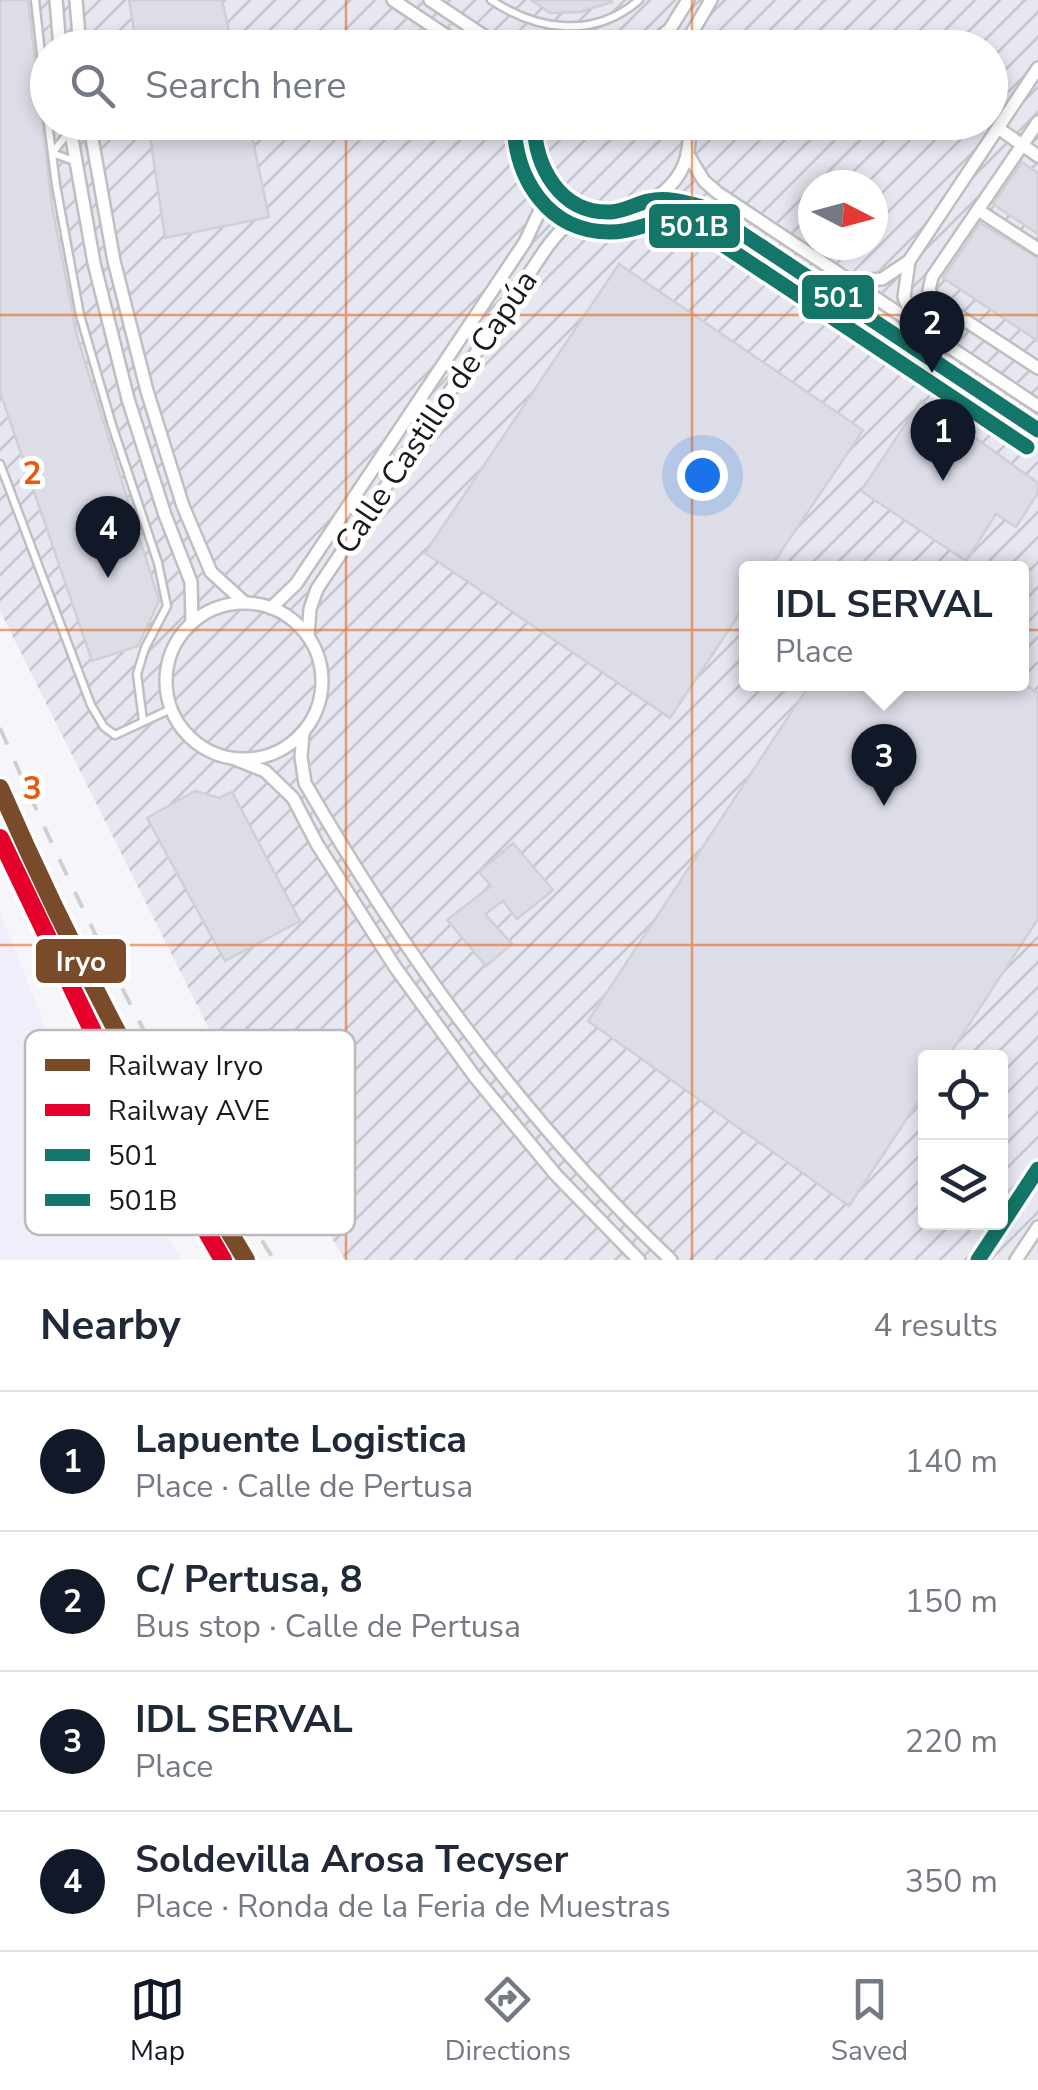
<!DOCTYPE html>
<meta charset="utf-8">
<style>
body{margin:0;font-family:"Nunito Sans",sans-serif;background:#f2f2f3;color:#1f2937}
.controls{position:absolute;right:30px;bottom:30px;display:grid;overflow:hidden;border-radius:10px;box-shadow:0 5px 15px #0003}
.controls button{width:90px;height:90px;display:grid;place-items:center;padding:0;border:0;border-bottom:2px solid #e0e1e3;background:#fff;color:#1f2937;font:50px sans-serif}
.compass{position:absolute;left:798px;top:170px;width:90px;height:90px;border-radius:50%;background:#fff;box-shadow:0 5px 15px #0003;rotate:96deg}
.you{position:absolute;left:702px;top:475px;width:35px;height:35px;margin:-25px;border:8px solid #fff;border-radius:50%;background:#1a73e8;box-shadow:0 0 0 15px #1a73e833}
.badge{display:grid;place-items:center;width:65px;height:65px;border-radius:50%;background:#111827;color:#fff;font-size:32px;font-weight:700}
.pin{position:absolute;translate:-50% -82px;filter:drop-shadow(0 2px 5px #0008)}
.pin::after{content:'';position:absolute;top:52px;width:35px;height:30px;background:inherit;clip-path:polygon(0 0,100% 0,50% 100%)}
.popup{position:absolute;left:739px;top:561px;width:290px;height:130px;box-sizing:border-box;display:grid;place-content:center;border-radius:10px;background:#fff;filter:drop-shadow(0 2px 8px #0005);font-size:32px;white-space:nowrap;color:#747a83}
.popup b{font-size:38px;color:#1f2937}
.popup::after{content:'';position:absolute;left:50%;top:100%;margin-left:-20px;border:20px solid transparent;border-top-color:#fff}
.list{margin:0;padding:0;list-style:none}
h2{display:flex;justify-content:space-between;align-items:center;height:130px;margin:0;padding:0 40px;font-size:42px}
h2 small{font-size:32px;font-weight:400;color:#747a83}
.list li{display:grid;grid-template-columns:65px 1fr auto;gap:30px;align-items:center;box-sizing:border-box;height:140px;padding:0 40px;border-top:2px solid #e0e1e3}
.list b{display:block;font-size:38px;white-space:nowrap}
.list p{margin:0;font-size:32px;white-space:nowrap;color:#747a83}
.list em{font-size:32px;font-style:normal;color:#747a83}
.icon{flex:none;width:55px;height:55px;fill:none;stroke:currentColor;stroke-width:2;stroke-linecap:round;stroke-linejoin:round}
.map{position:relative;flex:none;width:1038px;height:1260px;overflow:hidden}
.search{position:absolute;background:#fff;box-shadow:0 5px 15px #0003;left:30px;right:30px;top:30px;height:110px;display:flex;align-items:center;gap:25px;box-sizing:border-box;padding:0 35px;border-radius:55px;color:#747a83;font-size:38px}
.sheet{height:690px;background:#fff}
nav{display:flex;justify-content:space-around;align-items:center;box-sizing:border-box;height:140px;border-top:2px solid #e0e1e3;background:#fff;font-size:28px;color:#747a83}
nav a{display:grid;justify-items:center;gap:5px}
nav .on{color:#111827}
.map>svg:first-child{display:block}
.commercial{fill:#f1eefc}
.industrial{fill:url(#industrial-furrows);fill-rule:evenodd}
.building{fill:#dcdde7;stroke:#d0d0d3;stroke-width:2.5}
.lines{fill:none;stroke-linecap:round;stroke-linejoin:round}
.service-casing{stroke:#bebfc2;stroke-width:11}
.minor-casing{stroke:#bebfc2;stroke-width:16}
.service{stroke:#fefefe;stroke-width:6}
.minor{stroke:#fefefe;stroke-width:11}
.rail{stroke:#cfcfd0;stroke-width:4;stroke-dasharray:18 18;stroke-linecap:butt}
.bus-1-casing{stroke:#fff;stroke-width:22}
.bus-2-casing{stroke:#fff;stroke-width:22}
.bus-1{stroke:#147668;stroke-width:15}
.bus-2{stroke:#147668;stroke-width:15}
.rail-1-casing{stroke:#fff;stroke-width:25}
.rail-2-casing{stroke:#fff;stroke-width:25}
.rail-1{stroke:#7a4b2a;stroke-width:18}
.rail-2{stroke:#e4002b;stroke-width:18}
.grid{fill:none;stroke:#e8590c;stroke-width:2.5;stroke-opacity:0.55}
.labels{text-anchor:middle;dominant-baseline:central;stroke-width:10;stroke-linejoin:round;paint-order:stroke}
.street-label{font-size:32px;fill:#191a1c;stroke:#fff}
.key{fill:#fff;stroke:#bababb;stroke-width:2.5}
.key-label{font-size:28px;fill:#191a1c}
.grid-label{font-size:32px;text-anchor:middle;font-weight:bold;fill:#e8590c;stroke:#fff;stroke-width:10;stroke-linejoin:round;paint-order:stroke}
.line-badge{stroke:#fff;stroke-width:4}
.badge-label{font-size:28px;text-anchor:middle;font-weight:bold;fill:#fff}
</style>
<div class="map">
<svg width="1038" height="1260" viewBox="0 0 1038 1260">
<defs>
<pattern id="industrial-furrows" width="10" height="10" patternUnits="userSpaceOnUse" patternTransform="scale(2.5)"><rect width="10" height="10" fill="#e6e7f0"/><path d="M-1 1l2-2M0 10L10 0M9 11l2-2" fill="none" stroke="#c5c6cd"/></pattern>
</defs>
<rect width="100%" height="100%" fill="#f6f6fa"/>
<polygon class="commercial" points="0,912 67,1081 182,1260 0,1260"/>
<path class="industrial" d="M0 0H1038V1260H345L226 1063 0 611ZM48 48H990V122H48ZM813 185H873V245H813ZM746 568H1022V684H746ZM926 1058H1000V1222H926Z"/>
<g class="building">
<polygon points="0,0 28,0 52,206 77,336 159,601 138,646 92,661 0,392"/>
<polygon points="129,0 222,0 233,48 137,48"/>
<polygon points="531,0 612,0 612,2 580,12 550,13"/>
<polygon points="148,122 249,122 269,217 165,238"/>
<polygon points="1022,162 1038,173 1038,234 993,204"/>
<polygon points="980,223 1038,258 1038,341 943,278"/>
<polygon points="619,264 863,430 770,568 746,568 746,604 670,718 425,553"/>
<polygon points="921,401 957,426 943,447 960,459 974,437 1038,483 1038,493 1016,527 996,514 966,561 861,491"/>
<polygon points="810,684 1024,684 1038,693 1038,919 947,1058 926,1058 926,1090 849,1206 588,1021"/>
<polygon points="195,791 219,798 232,792 300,921 225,961 147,818"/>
<polygon points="513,843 553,890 517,919 503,901 485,914 512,944 486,966 447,920 491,886 479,872"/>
</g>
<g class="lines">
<g class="service-casing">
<g id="service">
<polyline points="35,0 48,116"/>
<path d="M491 0C538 31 594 39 639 0"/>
<polyline points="48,122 56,185 80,315 112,425 158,563 167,606 145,648 137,674 143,721"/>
<polyline points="70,131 52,153 74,161"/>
<polyline points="0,464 91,705 104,727 115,735 171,709"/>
</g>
</g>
<g class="minor-casing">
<g id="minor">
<polyline points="56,0 60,48"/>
<polyline points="76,0 80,48"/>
<polyline points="393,0 465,48"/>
<polyline points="430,0 502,48"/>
<polyline points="646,48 670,29 688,0"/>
<polyline points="683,48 711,0"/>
<polyline points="69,122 94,263 128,399 165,515 191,582 192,622"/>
<polyline points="89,122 114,261 147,391 183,506 211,572 245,603"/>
<path d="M534 122C526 246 705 232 688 122"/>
<polyline points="1038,122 932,277 929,290 934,300 1038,368"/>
<polyline points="998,128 1038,156"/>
<polyline points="687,153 704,181 718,193 1038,406"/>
<polyline points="654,200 691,203 711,212 1038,430"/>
<polyline points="978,210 1038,249"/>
<polyline points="909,261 904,297 913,319"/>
<polyline points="851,281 882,279 909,261 1038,68"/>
<polyline points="935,337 953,312"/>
<circle cx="244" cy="681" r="78"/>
<polyline points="271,608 296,584 525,242 541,208 544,175"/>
<path d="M308 636 310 609 317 589 545 250C559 230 571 219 594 211"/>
<path d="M303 734 301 757 305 783C406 958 524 1121 671 1260"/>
<polyline points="237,760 265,771 293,798 317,844 395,967 475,1077 556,1175 639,1260"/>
<polyline points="978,1260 1038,1169"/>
<polyline points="1016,1260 1038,1227"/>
</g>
</g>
<use href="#service" class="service"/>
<use href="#minor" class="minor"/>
<path class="rail" d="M0 728C80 911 169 1090 274 1260"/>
<g class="bus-1-casing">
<g id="bus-1">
<path d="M534 122C535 167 560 214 611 212 624 211 636 204 648 201 666 197 685 202 702 207L1038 430"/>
<polyline points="978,1260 1038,1169"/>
</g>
</g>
<g class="bus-2-casing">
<path id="bus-2" d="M514 122C515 179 548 232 610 232 645 232 653 213 693 225L1027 447"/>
</g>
<use href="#bus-1" class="bus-1"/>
<use href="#bus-2" class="bus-2"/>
<g class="rail-1-casing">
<path id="rail-1" d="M0 788C71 951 154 1108 246 1260"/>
</g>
<g class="rail-2-casing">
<polyline id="rail-2" points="0,838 96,1038 223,1260"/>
</g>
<use href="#rail-1" class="rail-1"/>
<use href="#rail-2" class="rail-2"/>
</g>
<path class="grid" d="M346 0V48M692 0V48M346 122V1260M692 122V1260M0 315H1038M0 630H1038M0 945H1038"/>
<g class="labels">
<g class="street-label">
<text transform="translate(436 412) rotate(-56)">Calle Castillo de Capúa</text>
</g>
</g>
<rect x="25" y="1030" width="330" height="205" rx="15" class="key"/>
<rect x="45" y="1059" width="45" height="12" fill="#7a4b2a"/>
<rect x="45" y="1104" width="45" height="12" fill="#e4002b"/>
<rect x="45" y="1149" width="45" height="12" fill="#147668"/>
<rect x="45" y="1194" width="45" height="12" fill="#147668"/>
<g class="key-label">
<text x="108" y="1075">Railway Iryo</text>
<text x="108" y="1120">Railway AVE</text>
<text x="108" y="1165">501</text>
<text x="108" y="1210">501B</text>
</g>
<g class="grid-label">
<text x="32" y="484">2</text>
<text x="32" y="799">3</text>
</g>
<g class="line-badge">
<rect x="647" y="202" width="95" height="48" rx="10" fill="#147668"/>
<rect x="800" y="273" width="76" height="48" rx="10" fill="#147668"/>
<rect x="34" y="937" width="94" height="48" rx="10" fill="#7a4b2a"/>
</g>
<g class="badge-label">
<text x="694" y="236">501B</text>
<text x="838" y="307">501</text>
<text x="81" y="971">Iryo</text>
</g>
</svg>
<div class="controls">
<button><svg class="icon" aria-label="locate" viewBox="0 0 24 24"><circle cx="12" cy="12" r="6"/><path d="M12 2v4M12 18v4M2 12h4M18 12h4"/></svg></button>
<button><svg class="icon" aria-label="layers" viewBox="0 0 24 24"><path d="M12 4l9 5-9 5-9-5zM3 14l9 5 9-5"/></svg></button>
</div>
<svg class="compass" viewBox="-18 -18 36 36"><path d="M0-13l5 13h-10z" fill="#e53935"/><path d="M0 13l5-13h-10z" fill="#747a83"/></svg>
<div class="you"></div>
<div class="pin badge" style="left:943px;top:481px">1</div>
<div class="pin badge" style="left:932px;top:373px">2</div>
<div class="pin badge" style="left:884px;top:806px">3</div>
<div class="popup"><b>IDL SERVAL</b>Place</div>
<div class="pin badge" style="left:108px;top:578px">4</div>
<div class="search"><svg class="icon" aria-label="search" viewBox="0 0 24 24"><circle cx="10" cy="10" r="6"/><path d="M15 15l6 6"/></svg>Search here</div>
</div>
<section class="sheet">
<h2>Nearby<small>4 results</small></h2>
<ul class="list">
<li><span class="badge">1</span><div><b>Lapuente Logistica</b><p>Place · Calle de Pertusa</p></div><em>140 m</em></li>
<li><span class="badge">2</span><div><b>C/ Pertusa, 8</b><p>Bus stop · Calle de Pertusa</p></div><em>150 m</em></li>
<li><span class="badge">3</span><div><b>IDL SERVAL</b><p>Place</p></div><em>220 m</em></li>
<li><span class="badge">4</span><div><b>Soldevilla Arosa Tecyser</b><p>Place · Ronda de la Feria de Muestras</p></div><em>350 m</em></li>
</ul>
</section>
<nav>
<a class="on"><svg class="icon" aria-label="map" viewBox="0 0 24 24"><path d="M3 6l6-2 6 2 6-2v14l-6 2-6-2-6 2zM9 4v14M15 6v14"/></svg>Map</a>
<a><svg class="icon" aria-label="directions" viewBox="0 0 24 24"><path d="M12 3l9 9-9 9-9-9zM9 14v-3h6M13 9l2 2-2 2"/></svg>Directions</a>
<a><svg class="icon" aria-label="saved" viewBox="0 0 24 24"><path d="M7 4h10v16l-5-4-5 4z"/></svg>Saved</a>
</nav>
